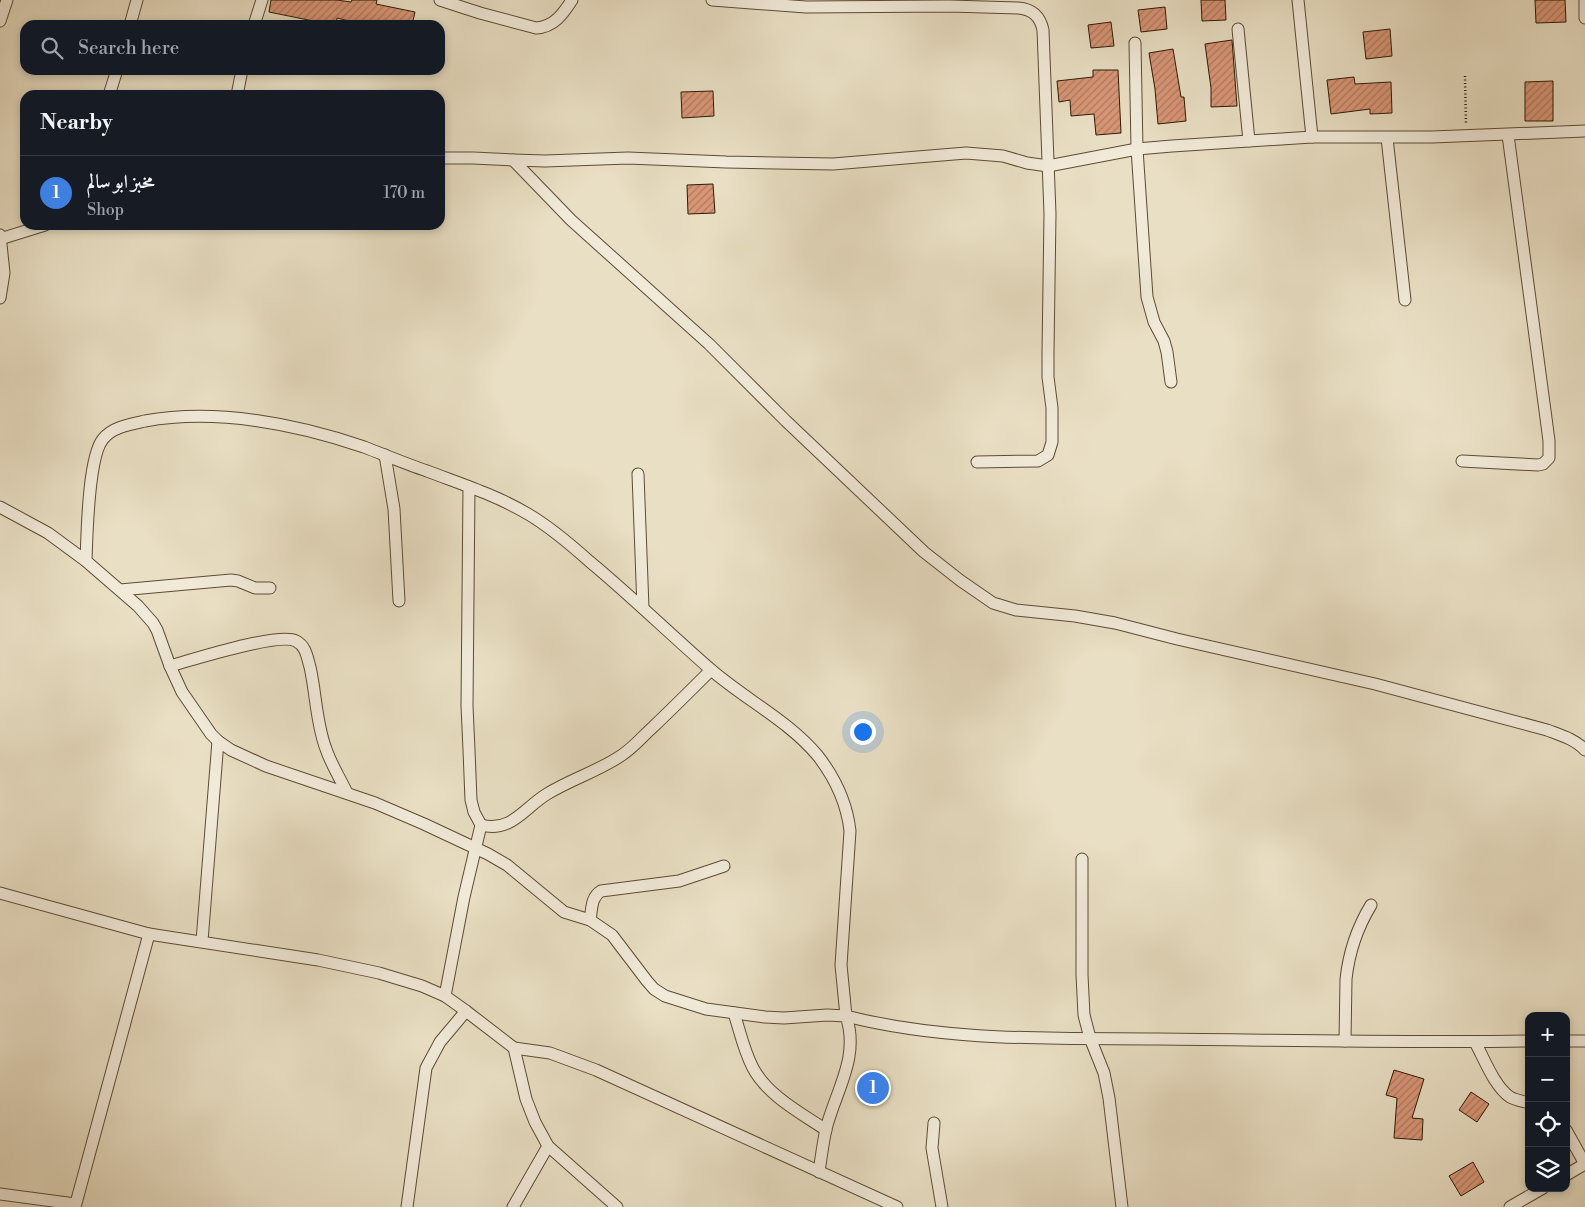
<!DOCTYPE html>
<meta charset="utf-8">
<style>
body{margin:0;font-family:"Libre Bodoni",Amiri,serif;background:#242831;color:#f1f3f6}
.controls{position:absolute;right:15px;bottom:15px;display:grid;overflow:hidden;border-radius:10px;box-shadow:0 2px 8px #0003}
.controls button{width:45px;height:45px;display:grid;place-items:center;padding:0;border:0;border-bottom:1px solid #363941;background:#171b24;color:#f1f3f6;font:25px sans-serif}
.you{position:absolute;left:862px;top:731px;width:18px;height:18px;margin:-12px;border:4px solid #fff;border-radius:50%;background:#1a73e8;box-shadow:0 0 0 8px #1a73e833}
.badge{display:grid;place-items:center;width:32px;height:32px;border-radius:50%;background:#0f766e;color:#fff;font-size:16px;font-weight:700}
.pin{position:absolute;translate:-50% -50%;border:2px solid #fff;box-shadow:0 1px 5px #0006}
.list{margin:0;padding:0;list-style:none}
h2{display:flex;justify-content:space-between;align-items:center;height:65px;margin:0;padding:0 20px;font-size:21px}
h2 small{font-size:16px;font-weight:400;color:#9ea1a6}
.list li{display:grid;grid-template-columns:32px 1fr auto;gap:15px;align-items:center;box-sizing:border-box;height:75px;padding:0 20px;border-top:1px solid #363941}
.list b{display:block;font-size:19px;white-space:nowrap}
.list p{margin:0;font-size:16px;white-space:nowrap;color:#9ea1a6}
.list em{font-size:16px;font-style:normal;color:#9ea1a6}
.icon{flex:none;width:28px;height:28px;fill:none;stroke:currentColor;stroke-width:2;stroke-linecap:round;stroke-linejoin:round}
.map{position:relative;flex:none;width:1585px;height:1207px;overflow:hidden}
.search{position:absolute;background:#171b24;box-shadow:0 2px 8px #0003;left:20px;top:20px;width:425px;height:55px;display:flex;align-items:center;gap:12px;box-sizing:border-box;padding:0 18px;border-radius:15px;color:#9ea1a6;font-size:19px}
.panel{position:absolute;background:#171b24;box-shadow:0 2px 8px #0003;left:20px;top:90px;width:425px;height:140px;border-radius:15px}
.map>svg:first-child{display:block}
.building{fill:url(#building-hatch);stroke:#2d1b04}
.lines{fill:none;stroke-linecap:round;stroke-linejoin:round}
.street-casing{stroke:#5c4c34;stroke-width:13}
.path{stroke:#2d1b04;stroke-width:2.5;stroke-dasharray:1 2.5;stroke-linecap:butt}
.street{stroke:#f1ead9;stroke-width:11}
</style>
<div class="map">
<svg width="1585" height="1207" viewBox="0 0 1585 1207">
<defs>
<pattern id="building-hatch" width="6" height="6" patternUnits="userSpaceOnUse" patternTransform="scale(1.25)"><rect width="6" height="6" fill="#d99778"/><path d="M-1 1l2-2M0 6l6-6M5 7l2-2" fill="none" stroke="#b07a60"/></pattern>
</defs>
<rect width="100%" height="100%" fill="#e9dfc4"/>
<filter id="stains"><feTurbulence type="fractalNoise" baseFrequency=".004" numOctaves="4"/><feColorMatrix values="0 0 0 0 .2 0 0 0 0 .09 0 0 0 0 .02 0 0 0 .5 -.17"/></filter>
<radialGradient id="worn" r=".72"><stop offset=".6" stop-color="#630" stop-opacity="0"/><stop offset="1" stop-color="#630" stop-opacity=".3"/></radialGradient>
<g class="building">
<polygon points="271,0 337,0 351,2 352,0 377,0 376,4 415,12 412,25 365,25 337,18 336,25 333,25 269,12"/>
<polygon points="1201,0 1225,0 1226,20 1202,21"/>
<polygon points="1535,0 1565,0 1566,22 1536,23"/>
<polygon points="1165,7 1167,29 1141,32 1138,10"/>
<polygon points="1111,22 1114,46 1091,48 1088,25"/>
<polygon points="1390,29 1392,56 1366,59 1363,32"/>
<polygon points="1232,40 1237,106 1211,107 1211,88 1205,44"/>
<polygon points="1173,49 1181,97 1184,97 1186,121 1158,124 1155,89 1149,53"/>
<polygon points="1093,70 1118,70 1121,133 1096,135 1094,114 1071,116 1070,100 1059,102 1057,81 1093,77"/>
<polygon points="1354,77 1355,84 1391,82 1392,113 1370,114 1370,109 1331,114 1327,80"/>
<polygon points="1553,81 1553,121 1525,121 1525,82"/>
<polygon points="713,91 714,116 682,118 681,92"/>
<polygon points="713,184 715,213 688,214 687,185"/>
<polygon points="1394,1070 1424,1079 1412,1118 1423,1119 1422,1140 1394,1138 1397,1098 1386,1095"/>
<polygon points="1471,1092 1489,1104 1477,1122 1459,1110"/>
<polygon points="1473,1162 1484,1182 1461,1196 1449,1176"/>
</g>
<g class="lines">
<g class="street-casing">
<g id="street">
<path d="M440 0 480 13 536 28C554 27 563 14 572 0"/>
<path d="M712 0 806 7 949 6 1018 8C1032 9 1040 16 1043 30L1050 214 1048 353V377L1052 408V442L1048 455 1038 461 977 462"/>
<polyline points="1298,0 1312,137"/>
<polyline points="1585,0 1585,18"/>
<polyline points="0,21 7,0"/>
<polyline points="130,25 137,0"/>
<polyline points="254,25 262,0"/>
<polyline points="1238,29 1249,141"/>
<polyline points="1135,43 1137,149 1147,297 1154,322 1164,341 1167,352 1171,382"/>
<polyline points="109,95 117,70"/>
<polyline points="237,95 242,70"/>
<polyline points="1387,138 1405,300"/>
<polyline points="440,158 473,158 513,160 545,161 628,158 726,162 833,164 966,153 1003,156 1027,163 1048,166 1137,149 1172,146 1312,137 1432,137 1585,131"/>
<path d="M513 160 571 220 709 344 786 421 924 552 961 581 993 603 1016 610 1075 616 1115 623 1177 639 1375 684 1547 730C1560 735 1575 739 1585 750"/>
<polyline points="0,235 4,273 0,298"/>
<polyline points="0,239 45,225"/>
<polyline points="385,455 394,509 399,601"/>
<polyline points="1462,461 1538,465 1543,464 1549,458 1549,441 1546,418 1508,135"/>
<polyline points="638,474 643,608"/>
<path d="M0 507 48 533 86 561 138 606 153 623 157 630 170 666 182 692 211 734 218 741 231 750 266 766 375 803 424 824 488 854 507 865 564 912 590 920 612 935 647 981 654 989 665 996 706 1009 765 1017 784 1018 827 1015 846 1016C860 1057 836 1090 826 1129 823 1143 821 1158 819 1172"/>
<path d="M86 561C87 535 88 457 103 439 112 427 131 424 145 421 216 408 297 424 364 447 385 455 406 464 427 471 461 484 496 495 528 514 550 527 570 544 589 561 630 595 669 633 709 668 744 699 788 720 818 756 835 778 847 804 850 831L841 965 846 1016C947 1042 1055 1038 1158 1039 1282 1040 1405 1043 1529 1041"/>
<polyline points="120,590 231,580 238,581 255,588 270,588"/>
<path d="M170 666C192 660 278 632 296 641 306 646 307 657 310 667 316 693 316 723 326 749 331 764 340 778 347 793"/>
<path d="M481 825C511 833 524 808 547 794 571 779 599 771 622 755 634 747 643 736 653 727 673 708 692 689 711 670"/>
<polyline points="1082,859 1082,975 1084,1015 1090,1038 1104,1073 1109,1098 1122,1207"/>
<polyline points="0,893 149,934 318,960 379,973 422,986 445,996 466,1011 514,1048 526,1099 535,1122 548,1146 617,1207"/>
<path d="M590 920C592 909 591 897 601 891L679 881 724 866"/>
<polyline points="202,941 218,741"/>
<polyline points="445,996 464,897 481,825 474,812 471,800 469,750 467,706 469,487"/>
<path d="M734 1013C740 1032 744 1051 753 1068 768 1096 801 1113 826 1130"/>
<path d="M1345 1041 1346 979C1349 952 1357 928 1371 905"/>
<polyline points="1566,1041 1585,1041"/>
<path d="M1475 1042C1484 1058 1494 1086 1510 1097 1515 1100 1522 1101 1529 1103"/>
<polyline points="514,1048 550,1053 596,1070 897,1207"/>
<polyline points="934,1123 932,1148 942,1207"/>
<polyline points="1566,1130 1585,1164"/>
<polyline points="1566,1175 1585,1164"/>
<polyline points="0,1194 75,1204"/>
<polyline points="75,1207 149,934"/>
<polyline points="407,1207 426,1068 440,1042 466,1011"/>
<polyline points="513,1207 548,1146"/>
<polyline points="1510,1207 1543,1188"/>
</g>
</g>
<polyline class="path" points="1465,76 1466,125"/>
<use href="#street" class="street"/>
</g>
<rect width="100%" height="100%" filter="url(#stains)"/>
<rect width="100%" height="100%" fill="url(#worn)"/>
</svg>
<div class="controls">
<button>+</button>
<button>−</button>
<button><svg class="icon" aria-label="locate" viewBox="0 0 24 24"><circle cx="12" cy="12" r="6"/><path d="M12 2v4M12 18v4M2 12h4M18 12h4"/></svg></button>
<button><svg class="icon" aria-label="layers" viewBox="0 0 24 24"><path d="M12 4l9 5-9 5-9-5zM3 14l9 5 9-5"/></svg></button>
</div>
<div class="you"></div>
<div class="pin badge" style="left:873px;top:1088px;background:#3f7fe0">1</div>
<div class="search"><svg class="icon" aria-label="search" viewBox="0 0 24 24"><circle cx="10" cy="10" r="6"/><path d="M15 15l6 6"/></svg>Search here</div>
<section class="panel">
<h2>Nearby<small></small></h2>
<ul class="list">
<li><span class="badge" style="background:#3f7fe0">1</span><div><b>مخبز ابو سالم</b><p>Shop</p></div><em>170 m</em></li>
</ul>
</section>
</div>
